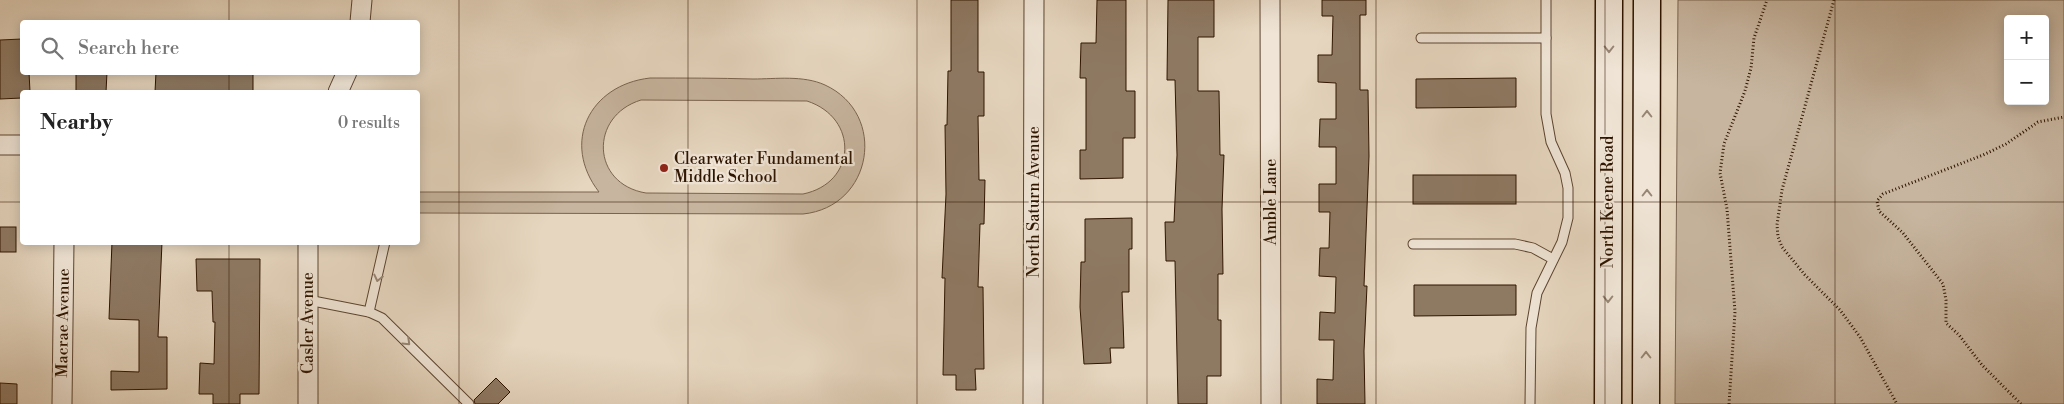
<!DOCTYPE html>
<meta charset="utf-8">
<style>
body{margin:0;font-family:"Libre Bodoni",serif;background:#f2f2f2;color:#222}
.controls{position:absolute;right:15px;top:15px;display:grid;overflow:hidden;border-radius:5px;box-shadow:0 2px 12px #0003}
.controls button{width:45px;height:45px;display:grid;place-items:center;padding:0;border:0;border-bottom:1px solid #e0e0e0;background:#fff;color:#222;font:25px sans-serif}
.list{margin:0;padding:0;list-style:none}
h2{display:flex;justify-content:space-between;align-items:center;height:65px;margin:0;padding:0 20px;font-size:21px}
h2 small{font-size:16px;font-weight:400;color:#767676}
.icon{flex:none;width:28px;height:28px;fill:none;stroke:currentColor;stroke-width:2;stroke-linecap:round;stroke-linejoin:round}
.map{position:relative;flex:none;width:2064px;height:404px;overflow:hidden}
.search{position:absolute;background:#fff;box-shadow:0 2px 12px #0003;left:20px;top:20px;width:400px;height:55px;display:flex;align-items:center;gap:12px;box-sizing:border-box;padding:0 18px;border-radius:5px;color:#767676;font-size:19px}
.panel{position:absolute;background:#fff;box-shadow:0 2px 12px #0003;left:20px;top:90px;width:400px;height:155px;border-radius:5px}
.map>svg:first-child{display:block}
.green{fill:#c7b59f;stroke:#7a6450;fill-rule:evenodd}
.building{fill:#8e7963;stroke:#2e1400}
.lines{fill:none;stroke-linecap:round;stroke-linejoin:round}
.service-casing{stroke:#5c4430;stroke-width:11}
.minor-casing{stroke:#5c4430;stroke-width:21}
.secondary-casing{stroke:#2e1400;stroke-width:29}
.path{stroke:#2e1400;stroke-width:3;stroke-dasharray:1 2.5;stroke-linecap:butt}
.service{stroke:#efe4d5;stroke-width:9}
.minor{stroke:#efe4d5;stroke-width:19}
.secondary{stroke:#efe4d5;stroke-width:26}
.oneway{stroke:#988675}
.grid{fill:none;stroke:#2e1400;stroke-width:1;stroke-opacity:0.55}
.poi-dot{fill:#8f2418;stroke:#efe4d5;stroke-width:2}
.labels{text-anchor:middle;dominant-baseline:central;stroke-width:4.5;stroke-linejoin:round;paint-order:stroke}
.poi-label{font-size:16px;fill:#2e1400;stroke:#efe4d5;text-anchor:start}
.street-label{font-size:16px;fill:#2e1400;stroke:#efe4d5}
</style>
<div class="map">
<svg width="2064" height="404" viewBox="0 0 2064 404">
<rect width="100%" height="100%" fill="#e6d6bf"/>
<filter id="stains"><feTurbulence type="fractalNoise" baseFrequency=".004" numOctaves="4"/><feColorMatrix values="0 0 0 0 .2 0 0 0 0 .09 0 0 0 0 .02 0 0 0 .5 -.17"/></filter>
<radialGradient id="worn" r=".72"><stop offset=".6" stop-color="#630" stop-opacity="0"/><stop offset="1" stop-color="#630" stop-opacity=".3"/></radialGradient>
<g class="green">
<path d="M1678 0H2064V404H1675ZM2008 19H2045V101H2008Z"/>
<path d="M650 78C684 78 719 78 753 79 776 79 803 75 825 85 888 114 873 207 803 214L418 213V192H599C561 143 589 85 650 78ZM641 100 807 101C859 118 857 183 803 194L646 193C591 184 589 116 641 100Z"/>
</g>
<g class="building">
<polygon points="951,0 978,0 978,72 984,72 984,116 978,116 979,180 985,180 984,224 980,224 978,287 983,287 984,369 975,369 976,390 956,390 956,375 943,375 945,278 942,278 946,194 945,125 947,125 948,71 951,71"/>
<polygon points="1097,0 1126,0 1126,91 1135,91 1135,138 1123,138 1123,178 1080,179 1080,150 1086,150 1086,78 1080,78 1081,43 1096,43"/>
<polygon points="1168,0 1214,0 1214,37 1198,37 1198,91 1219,91 1220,155 1224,155 1222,209 1223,274 1218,274 1218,320 1221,320 1221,376 1207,376 1207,404 1178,404 1175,261 1166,261 1165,222 1174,222 1177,155 1175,80 1167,80"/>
<polygon points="1322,0 1366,0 1366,15 1360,15 1360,90 1368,90 1369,156 1364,286 1367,286 1364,351 1365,404 1317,404 1317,379 1333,380 1334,340 1319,340 1320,312 1335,313 1336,277 1319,276 1320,248 1329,248 1330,212 1319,212 1319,184 1336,184 1336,147 1319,147 1320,119 1336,119 1336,83 1318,82 1318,55 1332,55 1333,16 1322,16"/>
<polygon points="22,39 22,72 29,72 30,92 22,92 22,98 0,99 0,40"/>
<polygon points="76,72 107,72 106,92 76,92"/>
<polygon points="156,72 253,72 253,92 155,92"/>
<polygon points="1516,78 1516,107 1416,108 1416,79"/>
<rect x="1413" y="175" width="103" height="29"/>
<polygon points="1132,218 1132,249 1129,249 1129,292 1122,292 1124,348 1110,348 1111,363 1084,364 1080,307 1081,262 1085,262 1085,219"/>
<rect x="0" y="227" width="16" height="25"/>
<polygon points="112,242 162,242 158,337 167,337 167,389 111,390 111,371 139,372 139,320 109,319"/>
<polygon points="196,259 260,259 259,394 240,394 240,404 213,404 213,394 199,394 200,363 214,364 215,322 213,322 212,291 197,291"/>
<polygon points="1414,285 1516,285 1516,315 1414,316"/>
<polygon points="496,378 510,392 498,404 475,404 474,400"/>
<polygon points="0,383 17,384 17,404 0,404"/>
</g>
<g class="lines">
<g class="service-casing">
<g id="service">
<polyline points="1421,38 1546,38"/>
<polyline points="1413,244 1515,244 1533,248 1553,259"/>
<polyline points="308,300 369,312 382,318 469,404"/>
<polyline points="369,312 385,242"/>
<polyline points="1530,404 1531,328 1537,293 1562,242 1568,218 1568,188 1565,173 1551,142 1546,114 1546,0"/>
</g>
</g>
<g class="minor-casing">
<g id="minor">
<polyline points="1270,0 1271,404"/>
<polyline points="360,22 362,0"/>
<polyline points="338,92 347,72"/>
<polyline points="0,145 22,145"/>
<polyline points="308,242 308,404"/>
<polyline points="62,404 64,242"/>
<polyline points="1033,404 1034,0"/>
</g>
</g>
<g class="secondary-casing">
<g id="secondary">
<polyline points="1608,404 1609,0"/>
<polyline points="1646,404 1647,0"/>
</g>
</g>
<g class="path">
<polyline points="1834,0 1782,190 1777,225 1778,237 1782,247 1805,275 1840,310 1860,337 1897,404"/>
<polyline points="1729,404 1735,312 1727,209 1720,173 1724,144 1745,91 1751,68 1754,38 1767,0"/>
<polyline points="2021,404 1982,365 1959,335 1946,323 1946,300 1943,284 1903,233 1879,211 1877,201 1883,194 1983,155 2006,144 2038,122 2064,117"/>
</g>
<use href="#service" class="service"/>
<use href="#minor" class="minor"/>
<use href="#secondary" class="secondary"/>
</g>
<defs><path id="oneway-chevron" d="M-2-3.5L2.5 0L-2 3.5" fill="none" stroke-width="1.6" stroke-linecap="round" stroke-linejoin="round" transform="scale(1.25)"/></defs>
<g class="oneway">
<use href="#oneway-chevron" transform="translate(1609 49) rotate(90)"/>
<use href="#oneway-chevron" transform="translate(1647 114) rotate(-90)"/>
<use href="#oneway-chevron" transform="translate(1647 193) rotate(-90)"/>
<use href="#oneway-chevron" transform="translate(378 278) rotate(103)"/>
<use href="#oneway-chevron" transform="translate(1608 299) rotate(90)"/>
<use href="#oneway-chevron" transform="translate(407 342) rotate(44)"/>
<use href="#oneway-chevron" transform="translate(1646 355) rotate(-90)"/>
</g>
<path class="grid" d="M229 0V22M459 0V404M688 0V404M917 0V404M1147 0V404M1376 0V404M1605 0V404M1835 0V404M229 72V92M0 202H22M418 202H2064M229 242V404"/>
<circle class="poi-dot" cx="664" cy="168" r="5"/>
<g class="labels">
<g class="poi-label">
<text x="674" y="159">Clearwater Fundamental<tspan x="674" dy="18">Middle School</tspan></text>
</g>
<g class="street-label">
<text transform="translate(1034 202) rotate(-90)">North Saturn Avenue</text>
<text transform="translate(1271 202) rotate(-90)">Amble Lane</text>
<text transform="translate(1608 202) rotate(-90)">North Keene Road</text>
<text transform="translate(63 323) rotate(-89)">Macrae Avenue</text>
<text transform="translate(308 323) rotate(-90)">Casler Avenue</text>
</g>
</g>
<rect width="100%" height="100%" filter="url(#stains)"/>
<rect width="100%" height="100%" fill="url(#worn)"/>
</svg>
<div class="controls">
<button>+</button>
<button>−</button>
</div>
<div class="search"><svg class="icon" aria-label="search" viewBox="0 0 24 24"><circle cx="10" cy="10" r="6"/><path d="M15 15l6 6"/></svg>Search here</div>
<section class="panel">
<h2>Nearby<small>0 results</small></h2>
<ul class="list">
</ul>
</section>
</div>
